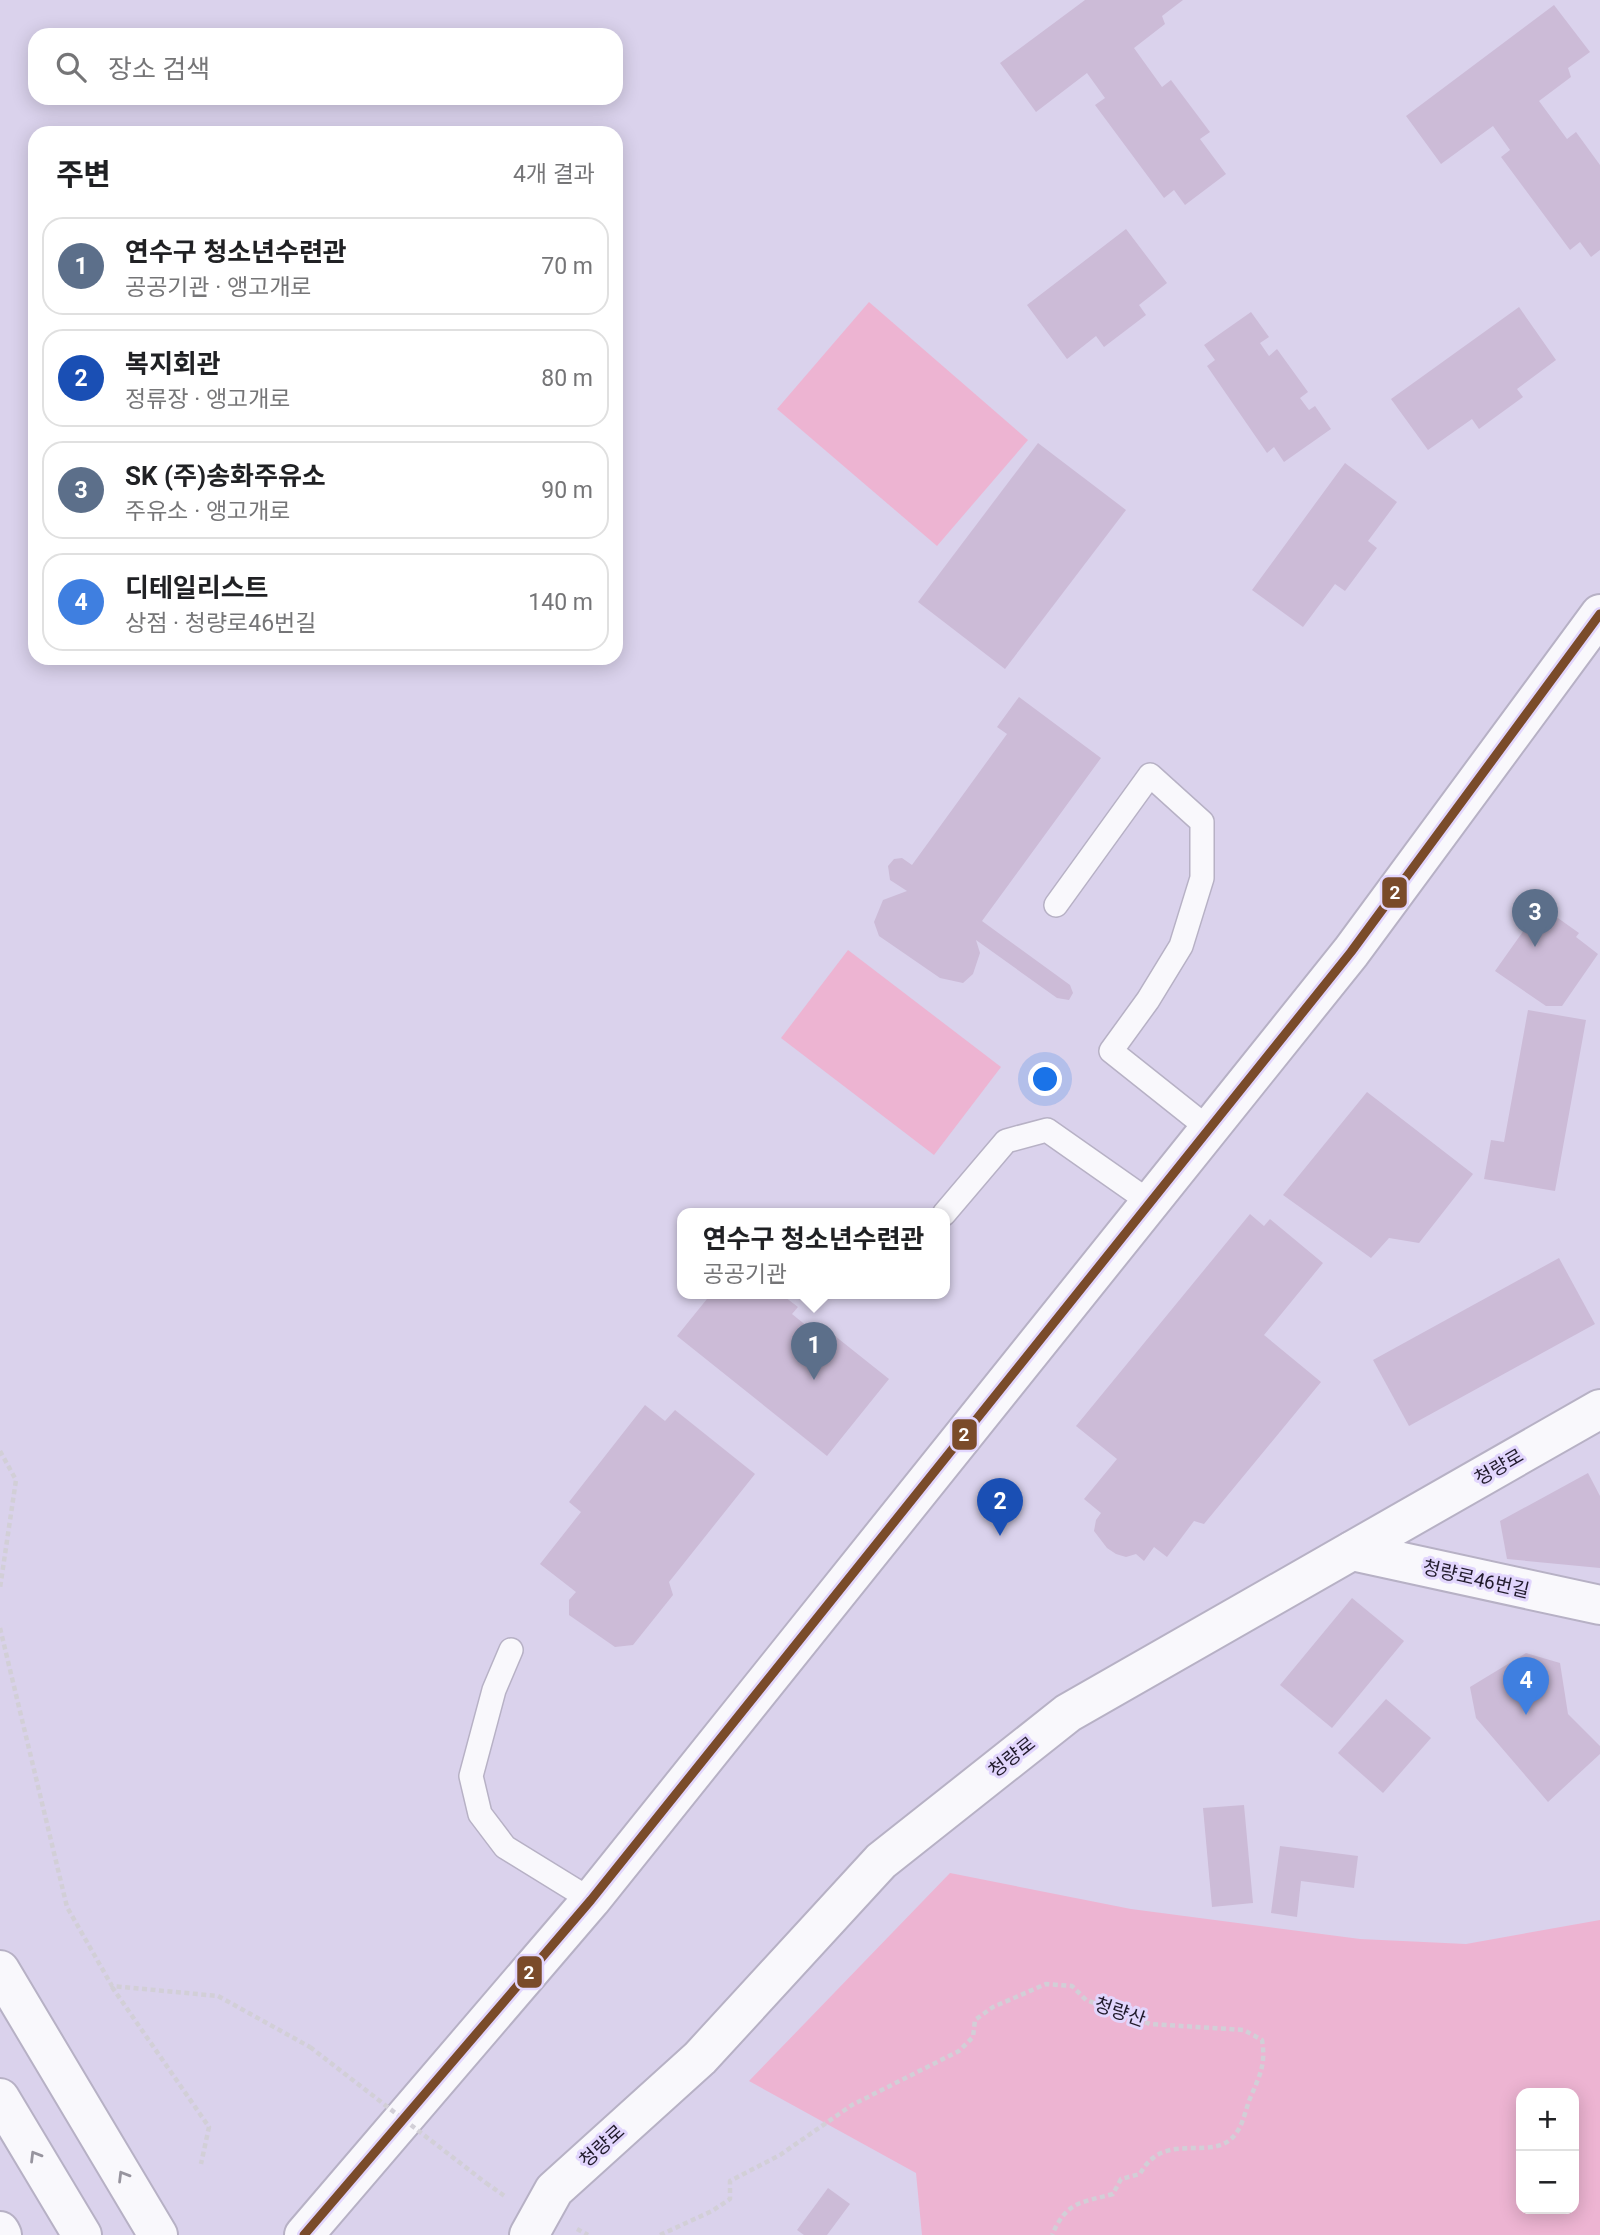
<!DOCTYPE html>
<html lang="ko">
<meta charset="utf-8">
<style>
body{margin:0;font-family:Roboto,"Noto Sans KR",sans-serif;background:#f2f2f2;color:#202124}
.controls{position:absolute;right:21px;bottom:21px;display:grid;overflow:hidden;border-radius:14px;box-shadow:0 4px 18px #0003}
.controls button{width:63px;height:63px;display:grid;place-items:center;padding:0;border:0;border-bottom:2px solid #e0e0e0;background:#fff;color:#202124;font:35px sans-serif}
.you{position:absolute;left:1046px;top:1080px;width:24px;height:24px;margin:-18px;border:5px solid #fff;border-radius:50%;background:#1a73e8;box-shadow:0 0 0 10px #1a73e833}
.badge{display:grid;place-items:center;width:46px;height:46px;border-radius:50%;background:#2563eb;color:#fff;font-size:23px;font-weight:700}
.pin{position:absolute;translate:-50% -58px;filter:drop-shadow(0 2px 4px #0008)}
.pin::after{content:'';position:absolute;top:37px;width:24px;height:21px;background:inherit;clip-path:polygon(0 0,100% 0,50% 100%)}
.popup{position:absolute;left:677px;top:1208px;width:273px;height:91px;box-sizing:border-box;display:grid;place-content:center;border-radius:14px;background:#fff;filter:drop-shadow(0 2px 5px #0005);font-size:23px;white-space:nowrap;color:#757577}
.popup b{font-size:26px;color:#202124}
.popup::after{content:'';position:absolute;left:50%;top:100%;margin-left:-14px;border:14px solid transparent;border-top-color:#fff}
.list{margin:0;padding:0;list-style:none}
h2{display:flex;justify-content:space-between;align-items:center;height:91px;margin:0;padding:0 28px;font-size:30px}
h2 small{font-size:23px;font-weight:400;color:#757577}
.list li{display:grid;grid-template-columns:46px 1fr auto;gap:21px;align-items:center;box-sizing:border-box;height:98px;margin:0 14px 14px;padding:0 14px;border:2px solid #e0e0e0;border-radius:21px}
.list b{display:block;font-size:26px;white-space:nowrap}
.list p{margin:0;font-size:23px;white-space:nowrap;color:#757577}
.list em{font-size:23px;font-style:normal;color:#757577}
.icon{flex:none;width:38px;height:38px;fill:none;stroke:currentColor;stroke-width:2;stroke-linecap:round;stroke-linejoin:round}
.map{position:relative;flex:none;width:1600px;height:2235px;overflow:hidden}
.search{position:absolute;background:#fff;box-shadow:0 4px 18px #0003;left:28px;top:28px;width:595px;height:77px;display:flex;align-items:center;gap:18px;box-sizing:border-box;padding:0 24px;border-radius:21px;color:#757577;font-size:26px}
.panel{position:absolute;background:#fff;box-shadow:0 4px 18px #0003;left:28px;top:126px;width:595px;height:539px;border-radius:21px}
.map>svg:first-child{display:block}
.green{fill:#edb4d2;fill-rule:evenodd}
.building{fill:#ccbbd7}
.lines{fill:none;stroke-linecap:round;stroke-linejoin:round}
.service-casing{stroke:#b7b1c5;stroke-width:26}
.minor-casing{stroke:#b7b1c5;stroke-width:42}
.tertiary-casing{stroke:#b7b1c5;stroke-width:42}
.secondary-casing{stroke:#b7b1c5;stroke-width:42}
.path{stroke:#d2cfd7;stroke-width:4.5;stroke-dasharray:5 3.5;stroke-linecap:butt}
.service{stroke:#f9f8fc;stroke-width:23}
.minor{stroke:#f9f8fc;stroke-width:38}
.tertiary{stroke:#f9f8fc;stroke-width:38}
.secondary{stroke:#f9f8fc;stroke-width:38}
.path-bridge{stroke:#d2cfd7;stroke-width:4.5;stroke-dasharray:5 3.5;stroke-linecap:butt}
.bus-1-casing{stroke:#e2d6fd;stroke-width:14}
.bus-1{stroke:#7a4b2a;stroke-width:9}
.oneway{stroke:#97949e}
.labels{text-anchor:middle;dominant-baseline:central;stroke-width:6;stroke-linejoin:round;paint-order:stroke}
.street-label{font-size:19px;fill:#201a2b;stroke:#e2d6fd}
.line-badge{stroke:#e2d6fd;stroke-width:2.5}
.badge-label{font-size:19px;text-anchor:middle;font-weight:bold;fill:#fff}
</style>
<div class="map">
<svg width="1600" height="2235" viewBox="0 0 1600 2235">
<rect width="100%" height="100%" fill="#dad2ec"/>
<g class="green">
<polygon points="869,302 1028,440 937,546 777,409"/>
<polygon points="848,950 1001,1067 934,1155 781,1038"/>
<path d="M950 1873 1131 1909 1360 1939 1466 1944 1600 1920V2235H922L916 2173 749 2081ZM1521 2093H1574V2209H1521Z"/>
</g>
<g class="building">
<polygon points="1085,0 1183,0 1162,16 1165,24 1134,48 1162,87 1171,80 1210,132 1200,139 1226,174 1185,205 1174,190 1164,198 1095,105 1105,98 1087,73 1036,112 1000,63"/>
<polygon points="1554,5 1590,52 1568,68 1571,77 1539,101 1567,139 1576,132 1600,165 1600,250 1591,257 1580,242 1570,250 1501,157 1510,150 1493,126 1441,164 1406,116"/>
<polygon points="1126,229 1167,283 1139,305 1146,315 1104,347 1096,336 1067,359 1027,305"/>
<polygon points="1519,307 1556,360 1517,389 1523,397 1479,429 1472,419 1428,450 1391,399"/>
<polygon points="1251,312 1269,337 1260,343 1269,356 1277,349 1308,392 1300,398 1309,410 1315,406 1331,429 1284,462 1274,447 1267,453 1207,366 1215,360 1204,345"/>
<polygon points="1038,443 1126,510 1005,669 918,602"/>
<polygon points="1345,463 1397,502 1368,541 1377,548 1345,591 1335,584 1303,627 1252,590"/>
<polygon points="1019,697 1101,758 982,921 1070,985 1073,993 1069,1000 1057,998 976,940 980,953 973,974 963,983 940,978 879,936 874,922 883,900 907,891 890,880 888,866 894,859 902,858 912,865 1007,734 997,727"/>
<polygon points="1541,906 1579,933 1576,937 1598,954 1562,1006 1546,1006 1495,971"/>
<polygon points="1528,1010 1586,1020 1555,1191 1484,1179 1491,1140 1504,1142"/>
<polygon points="1367,1092 1473,1174 1419,1243 1389,1238 1371,1258 1283,1195"/>
<polygon points="1250,1214 1264,1226 1270,1219 1323,1263 1264,1335 1321,1382 1204,1524 1194,1521 1167,1557 1154,1547 1144,1561 1136,1554 1126,1557 1116,1554 1107,1548 1094,1531 1096,1520 1101,1513 1084,1499 1117,1459 1076,1426"/>
<polygon points="1559,1258 1595,1324 1409,1426 1373,1360"/>
<polygon points="711,1294 781,1294 798,1307 792,1314 824,1340 830,1332 889,1379 827,1456 677,1336"/>
<polygon points="645,1405 665,1421 675,1410 755,1474 669,1582 673,1595 633,1645 615,1647 569,1615 569,1600 576,1592 540,1564 581,1512 569,1502"/>
<polygon points="1588,1473 1600,1496 1600,1568 1507,1559 1500,1521"/>
<polygon points="1352,1598 1404,1641 1332,1728 1280,1685"/>
<polygon points="1526,1653 1560,1663 1568,1714 1600,1746 1600,1754 1548,1802 1476,1718 1470,1687"/>
<polygon points="1386,1699 1431,1738 1383,1793 1338,1753"/>
<polygon points="1244,1805 1253,1903 1212,1907 1203,1808"/>
<polygon points="1280,1846 1358,1856 1354,1888 1301,1881 1297,1917 1271,1913"/>
<polygon points="828,2188 850,2204 827,2235 804,2235 797,2230"/>
</g>
<g class="lines">
<g class="service-casing">
<g id="service">
<polyline points="1056,905 1150,775 1202,822 1202,878 1181,946 1148,1000 1111,1051 1209,1129"/>
<polyline points="944,1214 1006,1141 1047,1130 1151,1203"/>
<polyline points="511,1650 494,1690 471,1776 480,1814 505,1847 591,1900"/>
</g>
</g>
<g class="minor-casing">
<polyline id="minor" points="1352,1551 1600,1605"/>
</g>
<g class="tertiary-casing">
<g id="tertiary">
<polyline points="304,2235 591,1900 1351,952 1600,614"/>
<polyline points="529,2235 554,2190 700,2058 881,1861 1068,1713 1600,1409"/>
</g>
</g>
<g class="secondary-casing">
<g id="secondary">
<polyline points="0,1970 158,2235"/>
<polyline points="0,2098 82,2235"/>
<polyline points="0,2231 2,2235"/>
</g>
</g>
<g class="path">
<polyline points="0,1451 16,1480 0,1588"/>
<polyline points="0,1628 67,1907 112,1986 218,1996 310,2047"/>
<polyline points="112,1987 209,2127 201,2164"/>
<polyline points="486,2183 506,2197"/>
<polyline points="577,2229 588,2235"/>
<path d="M660 2235 712 2211 730 2199V2181L780 2155 852 2105 959 2051 973 2037 975 2020 993 2007 1046 1984 1072 1986 1086 2000 1150 2024 1244 2030 1262 2040C1266 2064 1260 2075 1251 2096 1246 2107 1244 2122 1237 2132 1215 2166 1165 2127 1140 2174L1121 2179 1113 2194C1080 2203 1067 2201 1052 2235"/>
</g>
<use href="#service" class="service"/>
<use href="#minor" class="minor"/>
<use href="#tertiary" class="tertiary"/>
<use href="#secondary" class="secondary"/>
<polyline class="path-bridge" points="310,2047 486,2183"/>
<g class="bus-1-casing">
<polyline id="bus-1" points="304,2235 591,1900 1351,952 1600,614"/>
</g>
<use href="#bus-1" class="bus-1"/>
</g>
<defs><path id="oneway-chevron" d="M-2-3.5L2.5 0L-2 3.5" fill="none" stroke-width="1.6" stroke-linecap="round" stroke-linejoin="round" transform="scale(1.75)"/></defs>
<g class="oneway">
<use href="#oneway-chevron" transform="translate(35 2156) rotate(-121)"/>
<use href="#oneway-chevron" transform="translate(123 2176) rotate(-121)"/>
</g>
<g class="labels">
<g class="street-label">
<text transform="translate(1499 1467) rotate(-30)">청량로</text>
<text transform="translate(1476 1579) rotate(13)">청량로46번길</text>
<text transform="translate(1012 1757) rotate(-38)">청량로</text>
<text transform="translate(1120 2012) rotate(19)">청량산</text>
<text transform="translate(602 2146) rotate(-42)">청량로</text>
</g>
</g>
<g class="line-badge">
<rect x="1381" y="876" width="27" height="33" rx="7" fill="#7a4b2a"/>
<rect x="951" y="1418" width="27" height="33" rx="7" fill="#7a4b2a"/>
<rect x="516" y="1955" width="27" height="34" rx="7" fill="#7a4b2a"/>
</g>
<g class="badge-label">
<text x="1395" y="899">2</text>
<text x="964" y="1441">2</text>
<text x="529" y="1979">2</text>
</g>
</svg>
<div class="controls">
<button>+</button>
<button>−</button>
</div>
<div class="you"></div>
<div class="pin badge" style="left:814px;top:1380px;background:#5c6f8a">1</div>
<div class="popup"><b>연수구 청소년수련관</b>공공기관</div>
<div class="pin badge" style="left:1000px;top:1536px;background:#1a4fb4">2</div>
<div class="pin badge" style="left:1535px;top:947px;background:#5c6f8a">3</div>
<div class="pin badge" style="left:1526px;top:1715px;background:#3f7fe0">4</div>
<div class="search"><svg class="icon" aria-label="search" viewBox="0 0 24 24"><circle cx="10" cy="10" r="6"/><path d="M15 15l6 6"/></svg>장소 검색</div>
<section class="panel">
<h2>주변<small>4개 결과</small></h2>
<ul class="list">
<li><span class="badge" style="background:#5c6f8a">1</span><div><b>연수구 청소년수련관</b><p>공공기관 · 앵고개로</p></div><em>70 m</em></li>
<li><span class="badge" style="background:#1a4fb4">2</span><div><b>복지회관</b><p>정류장 · 앵고개로</p></div><em>80 m</em></li>
<li><span class="badge" style="background:#5c6f8a">3</span><div><b>SK (주)송화주유소</b><p>주유소 · 앵고개로</p></div><em>90 m</em></li>
<li><span class="badge" style="background:#3f7fe0">4</span><div><b>디테일리스트</b><p>상점 · 청량로46번길</p></div><em>140 m</em></li>
</ul>
</section>
</div>
